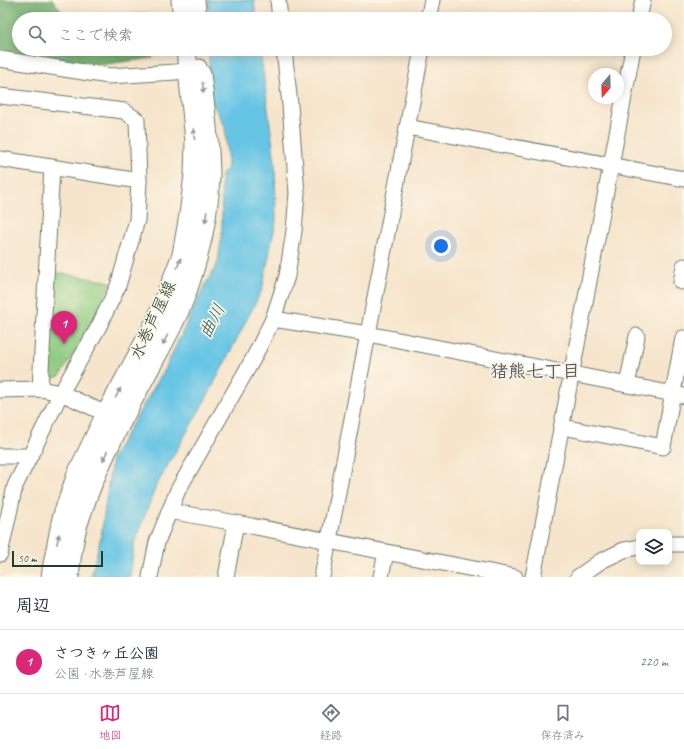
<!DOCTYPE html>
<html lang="ja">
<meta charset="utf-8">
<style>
body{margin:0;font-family:Caveat,"Klee One",sans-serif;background:#f6f6f7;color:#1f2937}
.controls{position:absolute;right:12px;bottom:12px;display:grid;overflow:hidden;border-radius:8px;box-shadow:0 2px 10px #0003}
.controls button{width:36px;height:36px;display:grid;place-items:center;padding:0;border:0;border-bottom:1px solid #e0e1e3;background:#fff;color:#1f2937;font:20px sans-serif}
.compass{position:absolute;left:588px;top:68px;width:36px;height:36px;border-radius:50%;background:#fff;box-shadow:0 2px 10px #0003;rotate:199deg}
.scale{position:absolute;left:12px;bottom:10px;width:91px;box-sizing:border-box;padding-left:4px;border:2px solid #1f3d34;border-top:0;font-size:11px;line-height:14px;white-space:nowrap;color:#1f3d34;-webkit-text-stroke:3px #fcf5e5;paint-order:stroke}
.you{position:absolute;left:441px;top:246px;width:14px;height:14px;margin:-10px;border:3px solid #fff;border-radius:50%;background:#1a73e8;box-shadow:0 0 0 6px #1a73e833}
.badge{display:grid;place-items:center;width:26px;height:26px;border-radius:50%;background:#db2777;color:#fff;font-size:13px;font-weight:700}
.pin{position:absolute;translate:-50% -33px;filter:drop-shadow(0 1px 2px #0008)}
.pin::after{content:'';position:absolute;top:21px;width:14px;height:12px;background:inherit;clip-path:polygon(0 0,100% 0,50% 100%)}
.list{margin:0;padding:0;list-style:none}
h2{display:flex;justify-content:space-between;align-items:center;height:52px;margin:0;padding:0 16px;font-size:17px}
h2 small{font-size:13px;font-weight:400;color:#747a83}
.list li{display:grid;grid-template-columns:26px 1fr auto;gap:12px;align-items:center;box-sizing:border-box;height:64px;padding:0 16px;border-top:1px solid #e0e1e3}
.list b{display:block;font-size:15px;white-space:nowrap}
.list p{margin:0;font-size:13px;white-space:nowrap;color:#747a83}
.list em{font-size:13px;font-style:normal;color:#747a83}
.icon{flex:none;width:22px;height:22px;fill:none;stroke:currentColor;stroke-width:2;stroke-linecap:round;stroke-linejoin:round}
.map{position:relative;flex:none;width:684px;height:577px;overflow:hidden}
.search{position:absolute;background:#fff;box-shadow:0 2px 10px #0003;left:12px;right:12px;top:12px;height:44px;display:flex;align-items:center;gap:10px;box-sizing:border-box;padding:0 14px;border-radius:22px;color:#747a83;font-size:15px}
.sheet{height:116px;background:#fff}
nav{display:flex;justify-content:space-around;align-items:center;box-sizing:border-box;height:56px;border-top:1px solid #e0e1e3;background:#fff;font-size:11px;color:#747a83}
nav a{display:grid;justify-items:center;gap:2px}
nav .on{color:#db2777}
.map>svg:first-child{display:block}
.green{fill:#8ecb81;stroke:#56845a}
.forest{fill:#72af6f;stroke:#487652}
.water{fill:#66c5e5;stroke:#42818c}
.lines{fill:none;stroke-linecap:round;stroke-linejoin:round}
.minor-casing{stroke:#6a7869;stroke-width:17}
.major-casing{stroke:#6a7869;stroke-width:21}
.minor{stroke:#fff;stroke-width:15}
.major{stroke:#fff;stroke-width:19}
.oneway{fill:#8f9e9a}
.labels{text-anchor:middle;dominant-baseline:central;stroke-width:3.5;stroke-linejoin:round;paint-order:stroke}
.street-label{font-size:17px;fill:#1f3d34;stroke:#fcf5e5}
.water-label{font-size:18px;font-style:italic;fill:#315f60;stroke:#fcf5e5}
.neighbourhood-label{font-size:18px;font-weight:bold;fill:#585b65;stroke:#fcf5e5}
</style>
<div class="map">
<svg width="684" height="577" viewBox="0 0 684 577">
<rect width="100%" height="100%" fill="#fcf5e5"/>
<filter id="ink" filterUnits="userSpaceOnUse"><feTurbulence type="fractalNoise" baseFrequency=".025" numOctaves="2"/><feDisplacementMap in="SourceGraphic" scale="8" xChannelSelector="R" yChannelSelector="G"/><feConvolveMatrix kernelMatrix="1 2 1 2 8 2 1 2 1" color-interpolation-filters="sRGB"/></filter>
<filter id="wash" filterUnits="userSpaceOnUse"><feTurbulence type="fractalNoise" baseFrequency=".012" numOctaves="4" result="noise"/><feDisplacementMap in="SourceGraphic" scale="16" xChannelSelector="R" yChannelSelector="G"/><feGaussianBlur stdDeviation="0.9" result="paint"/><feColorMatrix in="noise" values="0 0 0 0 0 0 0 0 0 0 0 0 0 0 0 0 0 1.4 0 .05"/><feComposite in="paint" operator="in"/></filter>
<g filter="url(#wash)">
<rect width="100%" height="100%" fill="#f6e5cc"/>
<polygon class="green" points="53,272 111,282 95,318 60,376 51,379 48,369"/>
<g class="forest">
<polygon points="0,0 53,0 67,19 19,19 19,49 152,49 153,58 99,65 0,49"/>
<polygon points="147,13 148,19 118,19 122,15"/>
</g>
<g class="water">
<polygon points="208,0 254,0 256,19 208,19"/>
<polygon points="209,49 260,49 275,162 276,221 262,290 207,397 156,486 134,544 130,577 91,577 101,536 112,458 165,369 205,285 218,263 222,231 221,176 228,166 225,126 210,99"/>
</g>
</g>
<g filter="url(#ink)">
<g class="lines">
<g class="minor-casing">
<g id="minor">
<polyline points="278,0 280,19"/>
<polyline points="428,19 432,0"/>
<polyline points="639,19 643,0"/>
<polyline points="0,59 109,76 176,72 199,67"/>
<polyline points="0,96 124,111 137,120 139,181"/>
<polyline points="407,127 684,179"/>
<polyline points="0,159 139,181 137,220 118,286 99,326 61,393 30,456 0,456"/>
<polyline points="681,282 684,266"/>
<polyline points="273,319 368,334 684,396"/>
<polyline points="627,385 637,336"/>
<polyline points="40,389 52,167"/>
<polyline points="0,390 40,389 61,393 115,418"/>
<polyline points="563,427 663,447 683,338"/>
<polyline points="169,511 236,523 515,577"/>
<polyline points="669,544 684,544"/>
<polyline points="0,554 15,486 30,456"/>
<polyline points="150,577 157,542 178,490 253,359 273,319 287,276 294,231 297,193 290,105 284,49"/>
<polyline points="226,577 236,523"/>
<polyline points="322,577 422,49"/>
<polyline points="381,577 386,552"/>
<polyline points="533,577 633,49"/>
<polyline points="578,577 601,561 624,550 639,547"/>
</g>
</g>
<g class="major-casing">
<g id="major">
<polyline points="181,0 183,19"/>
<polyline points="195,0 197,19"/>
<polyline points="51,577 53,564 62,518 77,474 106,414 156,321 182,255 189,215 194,175 195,141 186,49"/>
<path d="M69 577C71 559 73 537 79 521 95 469 122 420 147 373 161 347 176 322 186 294 199 257 209 216 210 177 210 142 205 108 201 74"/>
</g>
</g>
<use href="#minor" class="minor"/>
<use href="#major" class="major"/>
</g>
<defs><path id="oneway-solid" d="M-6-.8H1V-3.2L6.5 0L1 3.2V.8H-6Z"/></defs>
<g class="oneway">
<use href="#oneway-solid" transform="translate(203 88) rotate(84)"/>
<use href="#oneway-solid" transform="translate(194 134) rotate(-95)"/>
<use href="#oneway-solid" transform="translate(206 217) rotate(98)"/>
<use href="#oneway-solid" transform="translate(179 263) rotate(-70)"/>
<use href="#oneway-solid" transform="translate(165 340) rotate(118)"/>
<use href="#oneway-solid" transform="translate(118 393) rotate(-62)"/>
<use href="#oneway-solid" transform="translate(105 456) rotate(115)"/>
<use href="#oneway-solid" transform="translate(58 539) rotate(-78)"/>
</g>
</g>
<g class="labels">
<g class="street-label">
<text transform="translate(153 320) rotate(-65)">水巻芦屋線</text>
</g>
<g class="water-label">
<text transform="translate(212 321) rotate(-62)">曲川</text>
</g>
<g class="neighbourhood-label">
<text x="535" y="371">猪熊七丁目</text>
</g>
</g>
</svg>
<div class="controls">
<button><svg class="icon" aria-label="layers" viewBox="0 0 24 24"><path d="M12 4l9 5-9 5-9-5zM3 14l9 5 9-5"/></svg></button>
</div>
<svg class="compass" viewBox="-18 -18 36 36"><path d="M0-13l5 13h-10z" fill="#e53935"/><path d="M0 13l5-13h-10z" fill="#747a83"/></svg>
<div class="scale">50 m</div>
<div class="you"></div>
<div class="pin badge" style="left:64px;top:344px">1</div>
<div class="search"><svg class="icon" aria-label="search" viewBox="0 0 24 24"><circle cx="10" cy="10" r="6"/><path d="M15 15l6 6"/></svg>ここで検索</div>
</div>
<section class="sheet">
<h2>周辺<small></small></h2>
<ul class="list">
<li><span class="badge">1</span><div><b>さつきヶ丘公園</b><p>公園 · 水巻芦屋線</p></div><em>220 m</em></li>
</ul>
</section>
<nav>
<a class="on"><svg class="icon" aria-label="map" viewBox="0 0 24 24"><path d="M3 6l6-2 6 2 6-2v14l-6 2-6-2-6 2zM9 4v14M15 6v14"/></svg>地図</a>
<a><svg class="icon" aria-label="directions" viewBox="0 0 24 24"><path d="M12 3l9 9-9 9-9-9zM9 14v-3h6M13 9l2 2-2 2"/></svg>経路</a>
<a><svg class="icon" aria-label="saved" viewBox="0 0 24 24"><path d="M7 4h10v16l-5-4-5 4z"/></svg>保存済み</a>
</nav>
